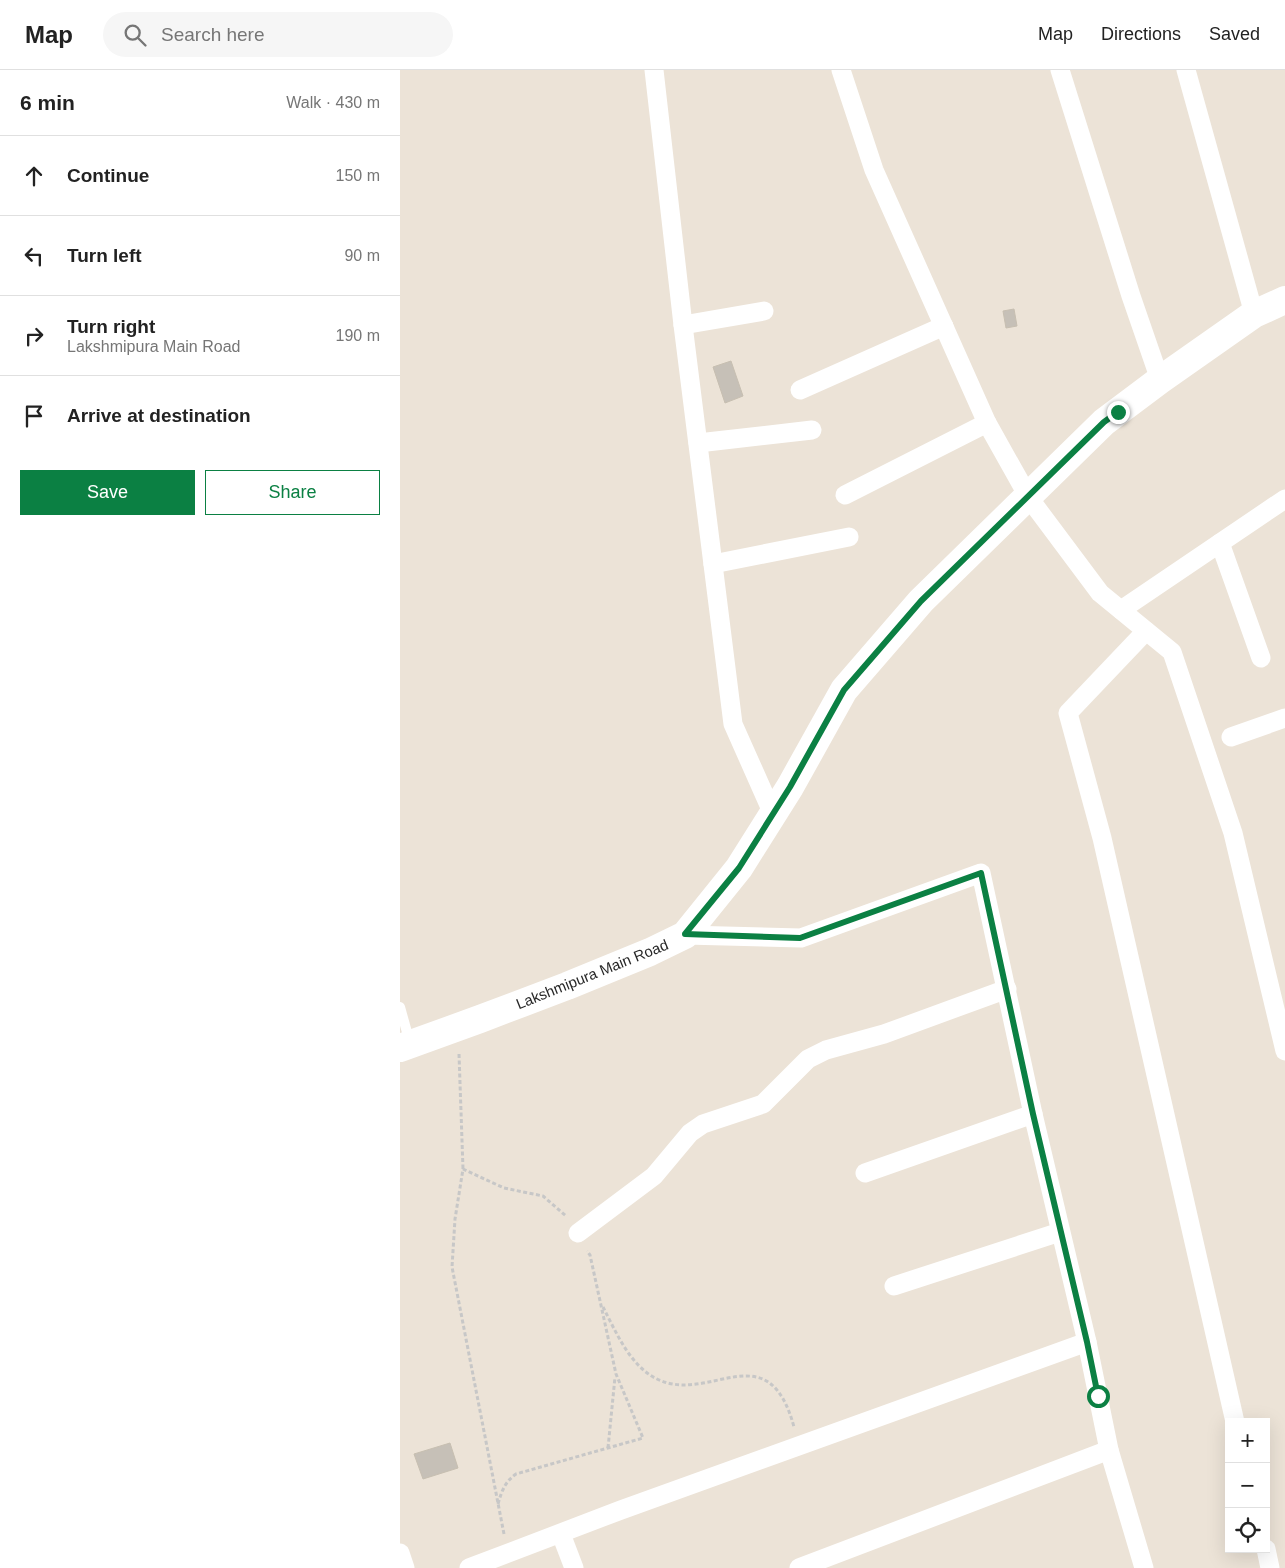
<!DOCTYPE html>
<meta charset="utf-8">
<style>
body{margin:0;font-family:Helvetica,sans-serif;background:#f6f6f6;color:#222}
.controls{position:absolute;right:15px;bottom:15px;display:grid;overflow:hidden;border-radius:0px;box-shadow:0 5px 20px #0002}
.controls button{width:45px;height:45px;display:grid;place-items:center;padding:0;border:0;border-bottom:1px solid #e0e0e0;background:#fff;color:#222;font:25px sans-serif}
.stop{position:absolute;width:15px;height:15px;margin:-11px;border:4px solid #0b8043;border-radius:50%;background:#fff}
.stop.end{background:#0b8043;border-color:#fff;box-shadow:0 1px 5px #0008}
.list{margin:0;padding:0;list-style:none}
h2{display:flex;justify-content:space-between;align-items:center;height:65px;margin:0;padding:0 20px;font-size:21px}
h2 small{font-size:16px;font-weight:400;color:#767676}
.list li{display:grid;grid-template-columns:32px 1fr auto;gap:15px;align-items:center;box-sizing:border-box;height:80px;padding:0 20px;border-top:1px solid #e0e0e0}
.list b{display:block;font-size:19px;white-space:nowrap}
.list p{margin:0;font-size:16px;white-space:nowrap;color:#767676}
.list em{font-size:16px;font-style:normal;color:#767676}
.actions{display:flex;gap:10px;padding:15px 20px}
.actions a{flex:1;padding:11px 0;border:1px solid #0b8043;border-radius:0px;text-align:center;font-size:18px;color:#0b8043}
.actions .main{background:#0b8043;color:#fff}
.icon{flex:none;width:28px;height:28px;fill:none;stroke:currentColor;stroke-width:2;stroke-linecap:round;stroke-linejoin:round}
.map{position:relative;flex:none;width:885px;height:1498px;overflow:hidden}
header{display:flex;align-items:center;gap:30px;box-sizing:border-box;height:70px;padding:0 25px;background:#fff;border-bottom:1px solid #e0e0e0}
header strong{font-size:24px}
nav{display:flex;gap:28px;margin-inline-start:auto;font-size:18px}
.search{width:350px;height:45px;background:#f6f6f6;display:flex;align-items:center;gap:12px;box-sizing:border-box;padding:0 18px;border-radius:28px;color:#767676;font-size:19px}
main{display:flex}
aside{flex:1;background:#fff}
.map>svg:first-child{display:block}
.building{fill:#c6c0b7;stroke:#c7bfb1}
.lines{fill:none;stroke-linecap:round;stroke-linejoin:round}
.path{stroke:#c7c7c7;stroke-width:3;stroke-dasharray:4 2.5;stroke-linecap:butt}
.lane{stroke:#fff;stroke-width:10}
.street{stroke:#fff;stroke-width:19}
.secondary{stroke:#fff;stroke-width:28}
.route{stroke:#0b8043;stroke-width:6}
.labels{text-anchor:middle;dominant-baseline:central;stroke-width:4.5;stroke-linejoin:round;paint-order:stroke}
.street-label{font-size:15px;fill:#272727;stroke:#fff}
</style>
<header>
<strong>Map</strong>
<div class="search"><svg class="icon" aria-label="search" viewBox="0 0 24 24"><circle cx="10" cy="10" r="6"/><path d="M15 15l6 6"/></svg>Search here</div>
<nav><a>Map</a><a>Directions</a><a>Saved</a></nav>
</header>
<main>
<aside>
<h2>6 min<small>Walk · 430 m</small></h2>
<ul class="list">
<li><svg class="icon" aria-label="ahead" viewBox="0 0 24 24"><path d="M12 20V5M6 11l6-6 6 6"/></svg><div><b>Continue</b></div><em>150 m</em></li>
<li><svg class="icon" aria-label="left" viewBox="0 0 24 24"><path d="M17 20v-9H6M10 6l-5 5 5 5"/></svg><div><b>Turn left</b></div><em>90 m</em></li>
<li><svg class="icon" aria-label="right" viewBox="0 0 24 24"><path d="M7 20v-9h11M14 6l5 5-5 5"/></svg><div><b>Turn right</b><p>Lakshmipura Main Road</p></div><em>190 m</em></li>
<li><svg class="icon" aria-label="arrive" viewBox="0 0 24 24"><path d="M6 21V4h12l-3 4 3 4H6"/></svg><div><b>Arrive at destination</b></div></li>
</ul>
<div class="actions"><a class="main">Save</a><a>Share</a></div>
</aside>
<div class="map">
<svg width="885" height="1498" viewBox="0 0 885 1498">
<rect width="100%" height="100%" fill="#ece3d7"/>
<g class="building">
<polygon points="614,239 617,256 606,258 603,241"/>
<polygon points="331,291 343,326 325,333 313,297"/>
<polygon points="50,1373 58,1398 23,1409 14,1384"/>
</g>
<g class="lines">
<g class="path">
<polyline points="59,984 63,1099"/>
<path d="M203 1237C216 1262 230 1296 257 1309 310 1335 368 1261 394 1357"/>
<polyline points="208,1378 215,1307"/>
<path d="M98 1434C102 1420 105 1412 116 1404L243 1368 216 1304 190 1185 187 1181"/>
<polyline points="104,1464 52,1197 55,1149 63,1099 104,1118 143,1126 166,1146"/>
</g>
<polyline class="lane" points="0,937 10,973"/>
<g class="street">
<polyline points="254,0 283,255 333,654 373,744"/>
<polyline points="441,0 474,100 587,353 629,428 700,523 772,582 833,763 885,981"/>
<polyline points="660,0 731,226 760,310"/>
<polyline points="786,0 854,244"/>
<polyline points="283,255 364,241"/>
<polyline points="400,320 544,256"/>
<polyline points="298,373 412,360"/>
<polyline points="445,425 587,353"/>
<polyline points="820,473 861,588"/>
<polyline points="313,494 449,467"/>
<polyline points="721,540 885,429"/>
<polyline points="746,561 668,643 702,768 835,1352"/>
<polyline points="831,667 885,648"/>
<polyline points="285,865 401,868 581,803 633,1044 687,1272 709,1380 744,1498"/>
<polyline points="465,1103 633,1044"/>
<polyline points="178,1163 254,1106 290,1063 303,1054 363,1034 408,989 426,980 484,964 607,919"/>
<polyline points="494,1216 660,1162"/>
<polyline points="161,1464 174,1498"/>
<polyline points="866,1479 870,1498"/>
<polyline points="0,1483 5,1498"/>
<polyline points="69,1498 221,1440 687,1272"/>
<polyline points="399,1498 709,1380"/>
</g>
<polyline class="secondary" points="0,978 80,949 167,916 250,882 285,865 339,798 390,717 444,620 521,531 704,352 760,310 854,244 885,230"/>
</g>
<g class="lines">
<polyline class="route" points="698,1326 687,1272 633,1044 581,803 400,868 285,864 339,798 390,717 444,620 521,531 704,352 718,342"/>
</g>
<g class="labels">
<g class="street-label">
<text transform="translate(192 904) rotate(-22)">Lakshmipura Main Road</text>
</g>
</g>
</svg>
<div class="controls">
<button>+</button>
<button>−</button>
<button><svg class="icon" aria-label="locate" viewBox="0 0 24 24"><circle cx="12" cy="12" r="6"/><path d="M12 2v4M12 18v4M2 12h4M18 12h4"/></svg></button>
</div>
<div class="stop" style="left:698px;top:1326px"></div>
<div class="stop end" style="left:718px;top:342px"></div>
</div>
</main>
